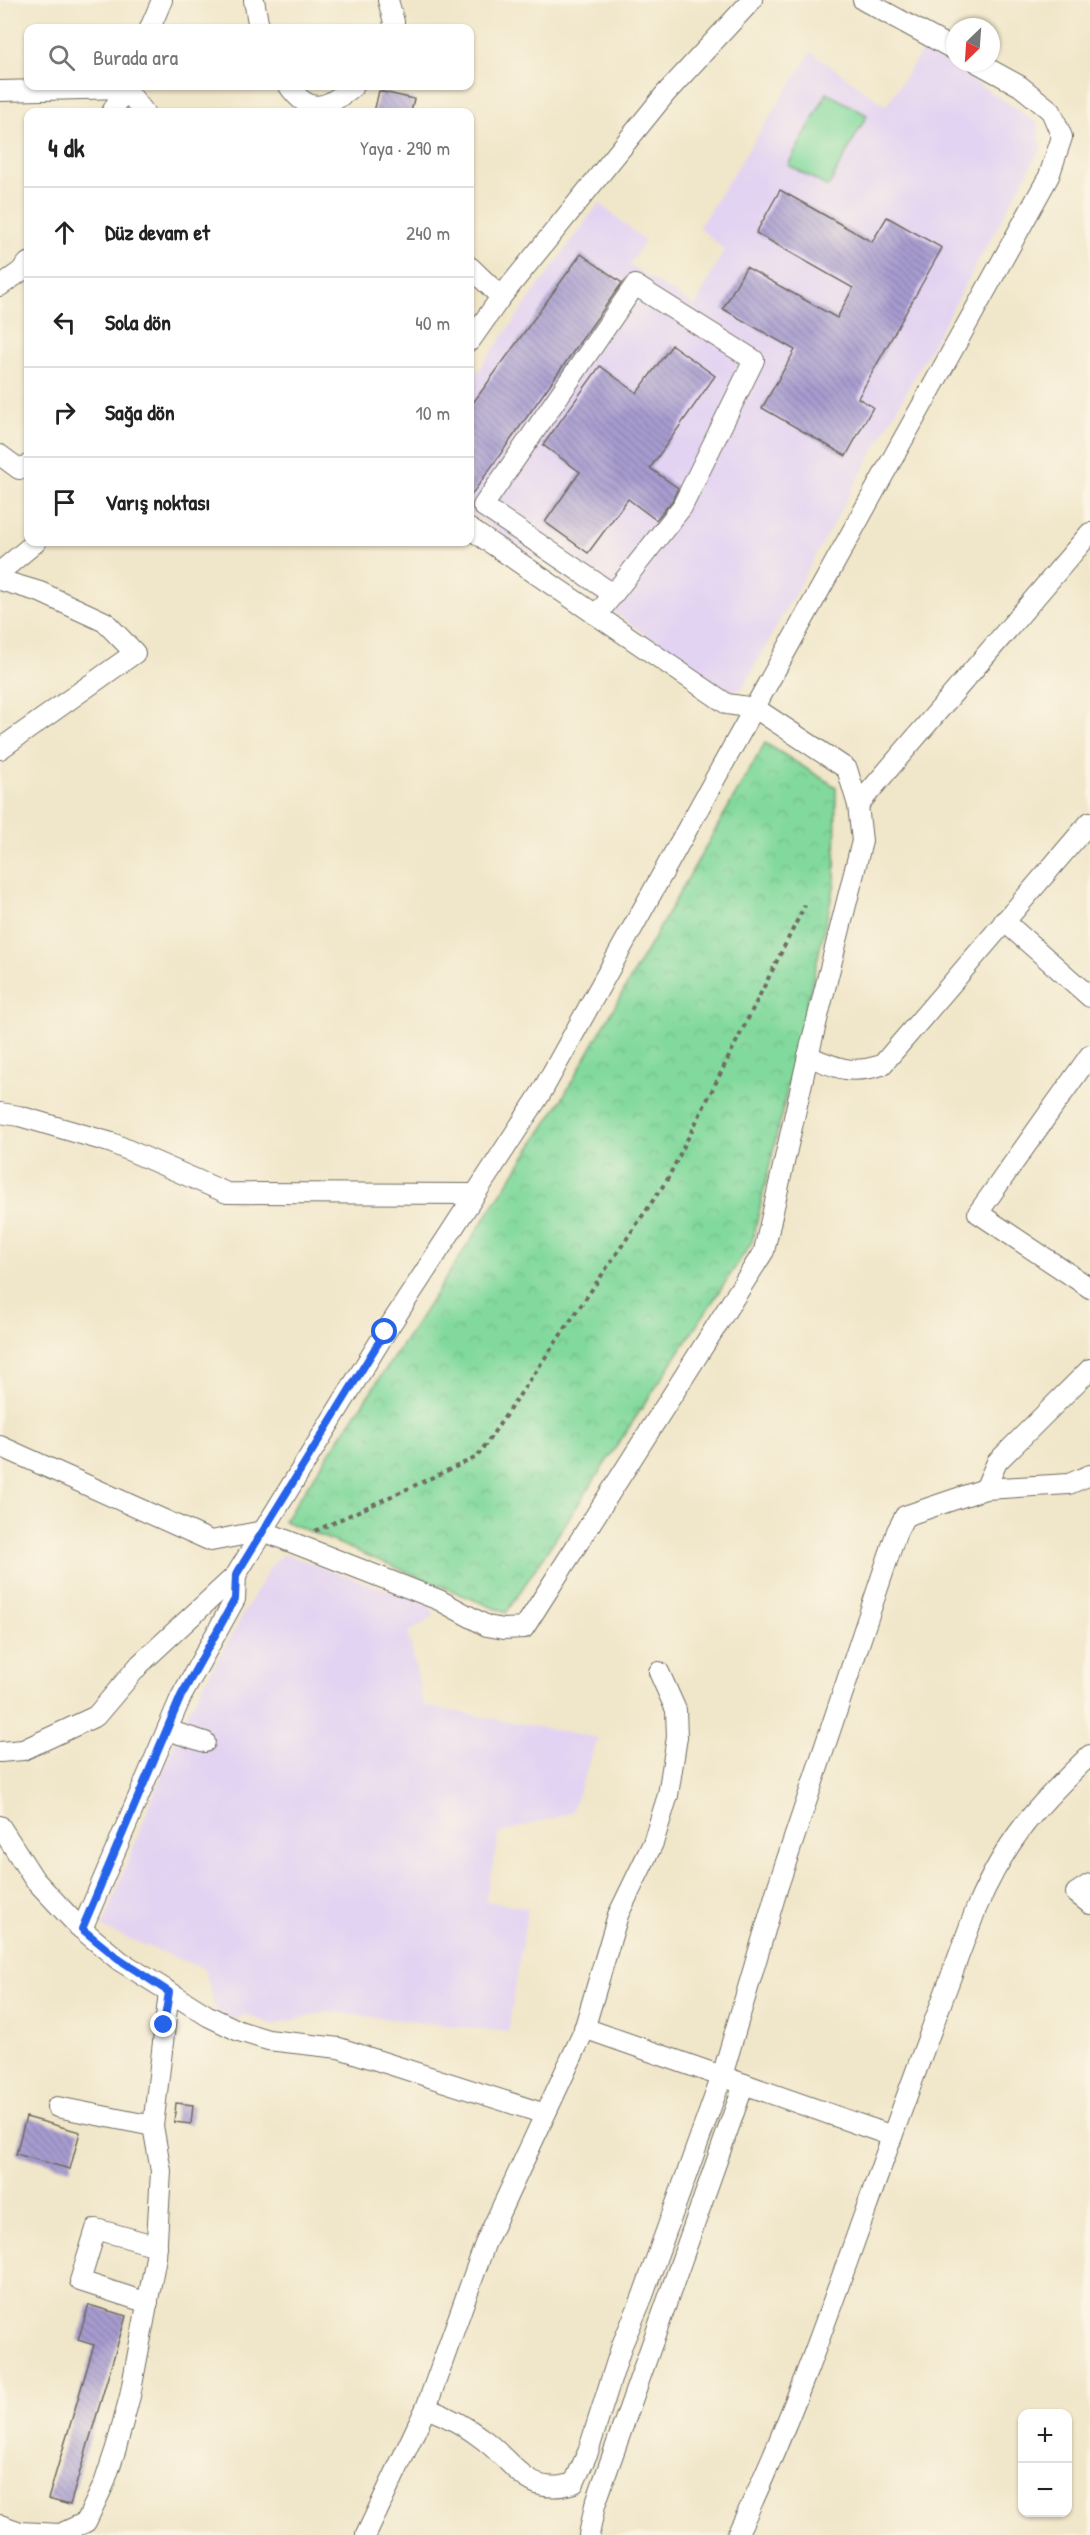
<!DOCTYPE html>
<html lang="tr">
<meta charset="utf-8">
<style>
body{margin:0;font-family:"Patrick Hand",sans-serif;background:#f6f6f6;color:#222}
.controls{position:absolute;right:18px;bottom:18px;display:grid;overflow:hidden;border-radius:12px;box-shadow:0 2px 4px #0004}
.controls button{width:54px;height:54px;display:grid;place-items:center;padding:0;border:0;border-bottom:2px solid #e0e0e0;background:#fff;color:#222;font:30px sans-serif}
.compass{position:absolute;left:946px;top:18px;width:54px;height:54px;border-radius:50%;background:#fff;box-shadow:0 2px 4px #0004;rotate:205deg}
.stop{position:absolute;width:18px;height:18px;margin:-14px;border:4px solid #2563eb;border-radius:50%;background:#fff}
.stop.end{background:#2563eb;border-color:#fff;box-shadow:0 2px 6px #0008}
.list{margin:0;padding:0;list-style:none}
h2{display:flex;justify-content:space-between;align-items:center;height:78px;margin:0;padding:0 24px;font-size:26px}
h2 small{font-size:20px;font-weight:400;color:#767676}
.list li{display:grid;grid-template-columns:39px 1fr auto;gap:18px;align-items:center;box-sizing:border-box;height:90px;padding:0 24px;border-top:2px solid #e0e0e0}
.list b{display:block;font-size:22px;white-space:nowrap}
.list em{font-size:20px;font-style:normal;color:#767676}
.icon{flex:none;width:33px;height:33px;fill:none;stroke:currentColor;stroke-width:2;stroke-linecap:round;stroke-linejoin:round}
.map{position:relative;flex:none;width:1090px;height:2535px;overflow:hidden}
.search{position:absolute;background:#fff;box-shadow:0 2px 4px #0004;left:24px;top:24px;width:450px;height:66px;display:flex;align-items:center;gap:15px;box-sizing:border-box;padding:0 21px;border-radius:12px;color:#767676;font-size:22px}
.panel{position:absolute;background:#fff;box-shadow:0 2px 4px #0004;left:24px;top:108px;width:450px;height:438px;border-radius:12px}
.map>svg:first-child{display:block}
.built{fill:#e3d3f2}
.park{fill:url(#park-crowns);stroke:#568264;stroke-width:1.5}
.pitch{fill:#82d99d;stroke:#568264;stroke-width:1.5}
.building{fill:url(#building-back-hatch)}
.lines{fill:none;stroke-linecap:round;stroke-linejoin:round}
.minor-casing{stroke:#706c62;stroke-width:22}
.path{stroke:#706c62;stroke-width:4;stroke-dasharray:4.5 4.5;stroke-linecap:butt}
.minor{stroke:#fff;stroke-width:20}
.route{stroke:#2563eb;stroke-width:8}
</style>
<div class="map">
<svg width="1090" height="2535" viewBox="0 0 1090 2535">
<defs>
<pattern id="park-crowns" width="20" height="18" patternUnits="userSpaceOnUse" patternTransform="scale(1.5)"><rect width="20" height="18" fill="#82d99d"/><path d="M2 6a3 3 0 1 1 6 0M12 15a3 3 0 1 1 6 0" fill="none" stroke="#70ba87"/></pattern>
<pattern id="building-back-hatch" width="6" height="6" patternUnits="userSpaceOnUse" patternTransform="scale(1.5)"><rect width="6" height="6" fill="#a79cd0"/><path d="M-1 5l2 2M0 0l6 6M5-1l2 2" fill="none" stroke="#887fa9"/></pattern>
</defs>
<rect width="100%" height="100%" fill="#fcf5e5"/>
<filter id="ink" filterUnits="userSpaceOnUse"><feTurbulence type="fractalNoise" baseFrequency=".0167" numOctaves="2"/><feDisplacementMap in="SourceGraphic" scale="12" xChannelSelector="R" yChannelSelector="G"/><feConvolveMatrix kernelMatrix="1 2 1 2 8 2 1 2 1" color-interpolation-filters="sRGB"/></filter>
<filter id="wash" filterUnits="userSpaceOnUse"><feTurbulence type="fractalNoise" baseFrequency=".008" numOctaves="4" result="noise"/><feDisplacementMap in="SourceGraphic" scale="24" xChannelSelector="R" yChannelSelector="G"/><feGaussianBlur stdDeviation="1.35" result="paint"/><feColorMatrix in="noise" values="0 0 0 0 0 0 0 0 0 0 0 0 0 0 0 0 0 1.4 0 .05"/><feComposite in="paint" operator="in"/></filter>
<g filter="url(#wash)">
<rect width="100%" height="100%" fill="#f0e6c9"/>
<g class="built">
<polygon points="924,48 1038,123 1041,148 742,689 728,692 470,512 470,382 599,203 645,241 629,265 695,306 724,250 699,227 811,52 886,106"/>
<polygon points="283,1554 431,1605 434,1616 408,1633 424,1706 598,1738 571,1813 500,1833 485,1901 528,1908 508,2032 327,2012 273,2025 245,2014 233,2021 216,2012 205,1969 102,1928 182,1722 269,1569"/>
</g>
<polygon class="park" points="765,743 836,787 835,883 752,1242 506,1613 284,1521 420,1318 559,1104"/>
<polygon class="pitch" points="827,93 867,115 828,187 788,165"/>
<g id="blocks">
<g class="building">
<polygon points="379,91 414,99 411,112 374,112"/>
<polygon points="780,190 872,242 887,217 942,248 858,398 873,407 846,456 762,408 795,350 723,309 746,267 837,318 853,288 756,233"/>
<polygon points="581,254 622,283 470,497 470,407"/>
<polygon points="672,345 715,376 650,468 678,488 672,501 656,520 628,499 588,553 545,522 580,472 543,445 600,366 637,393"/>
<polygon points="176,2103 193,2105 191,2124 174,2122"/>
<polygon points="26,2117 80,2132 70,2169 16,2154"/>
<polygon points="89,2305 126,2316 70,2505 48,2499 94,2345 78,2340"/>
</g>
</g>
</g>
<g filter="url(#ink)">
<use href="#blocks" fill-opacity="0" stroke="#706c62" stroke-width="1.5"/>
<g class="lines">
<g class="minor-casing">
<g id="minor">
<polyline points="254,0 259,28"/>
<polyline points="388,0 394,22 393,28"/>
<polyline points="863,0 955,50"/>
<polyline points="150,28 162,0"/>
<path d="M289 86C311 118 329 106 354 86"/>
<polyline points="0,91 125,88 144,112"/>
<polyline points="112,112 126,86"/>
<polyline points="470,267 501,297"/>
<polyline points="0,286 20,272 28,263"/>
<polyline points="470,341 501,297 666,93 752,0"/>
<polyline points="0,455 19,469 28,465"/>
<polyline points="0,572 36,542"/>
<polyline points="0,580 40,592 105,622 135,653 0,749"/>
<polyline points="594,614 604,606 682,507 754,360 635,285 483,506 613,594"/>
<polyline points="858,805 1090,533"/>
<polyline points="1004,921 1090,997"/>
<polyline points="1090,1055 978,1213 1090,1288"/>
<path d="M808 1056C837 1068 850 1075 882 1065L1090 822"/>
<polyline points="0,1113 19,1116 112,1143 227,1193 475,1194"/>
<polyline points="0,1446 211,1541 263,1531 439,1600 487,1626 504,1629 524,1628 764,1251 808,1056 862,841 858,805 847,769 755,708 727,704 470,529"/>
<polyline points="985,1489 997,1462 1090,1369"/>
<path d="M659 1672 676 1710 677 1737 668 1795 653 1843 618 1915 583 2033 485 2244 426 2408C447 2416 466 2426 484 2440 516 2464 527 2498 574 2483L588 2452 622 2345 642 2298 722 2076 778 1886 897 1531 905 1516 985 1489 1069 1484 1090 1475"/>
<polyline points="167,1730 205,1742"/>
<polyline points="0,1752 23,1750 96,1716 140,1664 236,1575 385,1333 541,1093 1049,176 1062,137 1051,111 1020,86 978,63"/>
<polyline points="0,1826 34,1879 78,1926 120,1961 208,2016 239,2031 268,2040 339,2048 545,2114"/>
<polyline points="1090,1884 1076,1893 1090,1904"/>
<polyline points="82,1929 181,1697 235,1599 236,1575"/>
<polyline points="584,2028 744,2084 595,2505 589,2535"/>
<polyline points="744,2084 892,2136"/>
<polyline points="57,2107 153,2126"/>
<polyline points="148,2303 80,2281 96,2229 157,2246"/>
<polyline points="0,2525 20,2532 60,2534 86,2522 104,2484 116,2448 130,2396 156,2257 161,2171 153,2126 169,1992"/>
<polyline points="366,2535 426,2408"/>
<path d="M737 2535C794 2417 836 2293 880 2170 911 2083 944 1996 976 1909 1006 1839 1036 1807 1090 1755"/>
</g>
</g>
<polyline class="path" points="315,1531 477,1457 667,1180 805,905"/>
<use href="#minor" class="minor"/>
</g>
</g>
<g class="lines" filter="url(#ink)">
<polyline class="route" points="164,2025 169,1992 120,1960 82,1929 181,1696 235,1599 236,1575 385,1332"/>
</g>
</svg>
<div class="controls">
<button>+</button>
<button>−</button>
</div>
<svg class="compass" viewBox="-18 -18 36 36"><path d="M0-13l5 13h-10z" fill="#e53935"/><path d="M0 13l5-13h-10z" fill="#767676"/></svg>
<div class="stop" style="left:385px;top:1332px"></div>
<div class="stop end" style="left:164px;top:2025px"></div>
<div class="search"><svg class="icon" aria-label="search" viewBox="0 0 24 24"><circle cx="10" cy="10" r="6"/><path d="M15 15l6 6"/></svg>Burada ara</div>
<section class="panel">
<h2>4 dk<small>Yaya · 290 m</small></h2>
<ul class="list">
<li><svg class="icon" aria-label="ahead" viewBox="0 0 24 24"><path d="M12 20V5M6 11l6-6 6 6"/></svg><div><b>Düz devam et</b></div><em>240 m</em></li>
<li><svg class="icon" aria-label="left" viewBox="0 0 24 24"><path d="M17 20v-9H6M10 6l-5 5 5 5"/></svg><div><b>Sola dön</b></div><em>40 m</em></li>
<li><svg class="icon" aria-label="right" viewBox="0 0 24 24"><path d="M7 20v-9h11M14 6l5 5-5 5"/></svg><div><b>Sağa dön</b></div><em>10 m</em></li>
<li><svg class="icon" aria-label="arrive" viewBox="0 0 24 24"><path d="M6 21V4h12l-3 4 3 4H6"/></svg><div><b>Varış noktası</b></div></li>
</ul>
</section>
</div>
